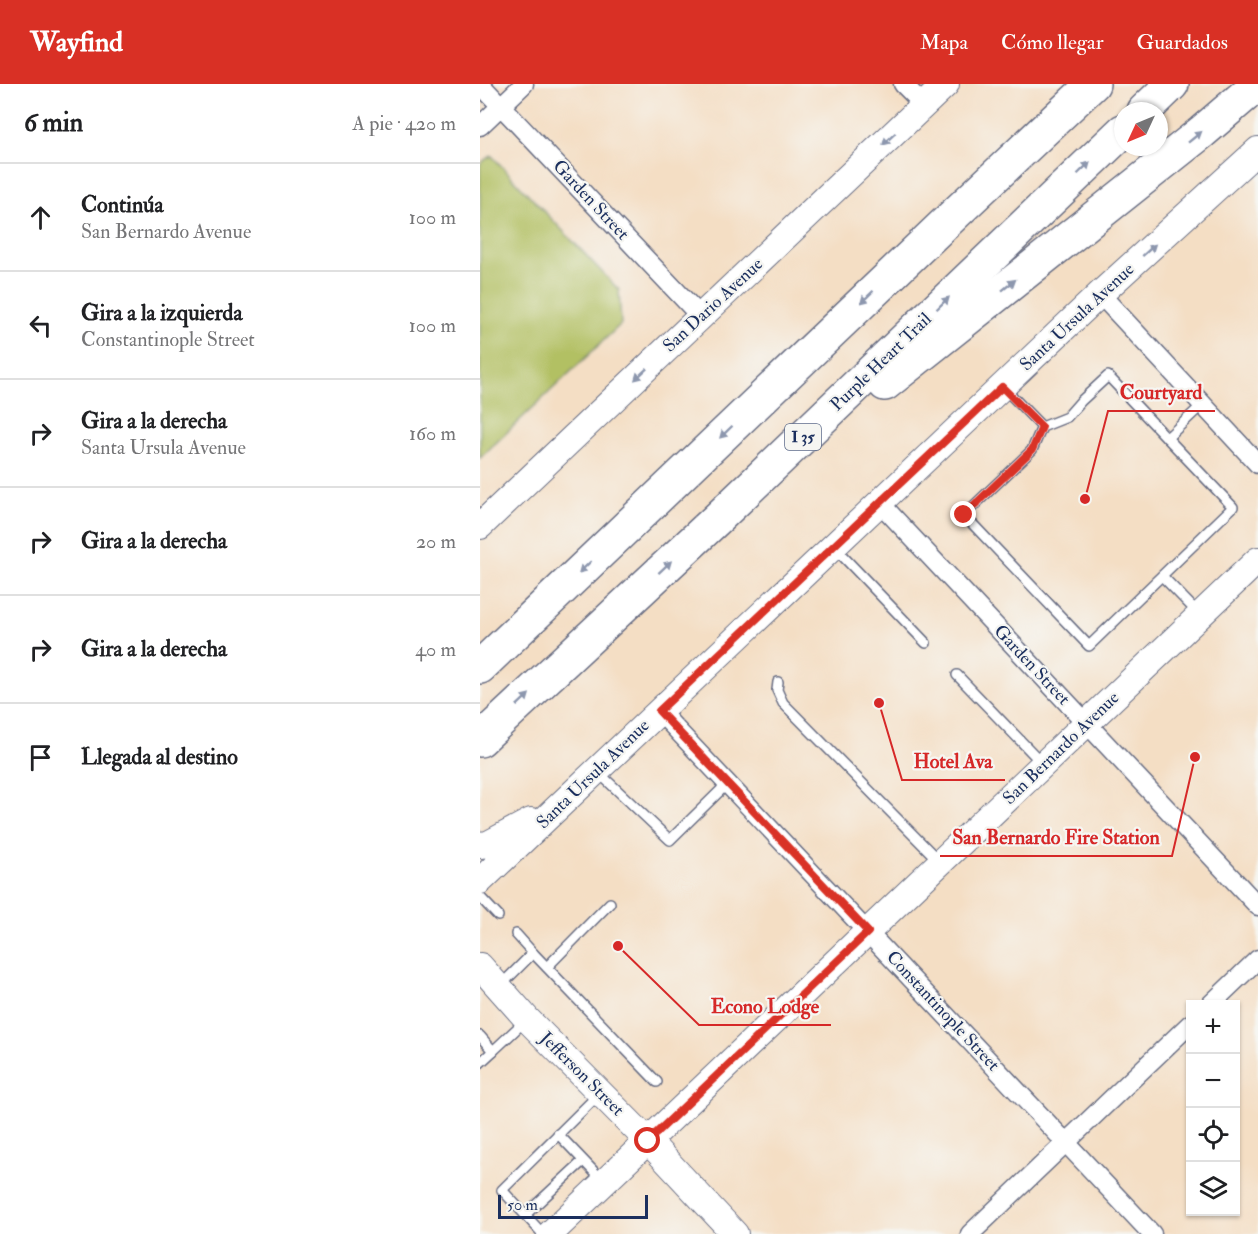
<!DOCTYPE html>
<html lang="es">
<meta charset="utf-8">
<style>
body{margin:0;font-family:"IM FELL Double Pica",serif;background:#f6f6f6;color:#202124}
.controls{position:absolute;right:18px;bottom:18px;display:grid;overflow:hidden;border-radius:0px;box-shadow:0 2px 4px #0004}
.controls button{width:54px;height:54px;display:grid;place-items:center;padding:0;border:0;border-bottom:2px solid #e0e0e0;background:#fff;color:#202124;font:30px sans-serif}
.compass{position:absolute;left:634px;top:18px;width:54px;height:54px;border-radius:50%;background:#fff;box-shadow:0 2px 4px #0004;rotate:226deg}
.scale{position:absolute;left:18px;bottom:15px;width:150px;box-sizing:border-box;padding-left:6px;border:3px solid #1b2f5e;border-top:0;font-size:16px;line-height:21px;white-space:nowrap;color:#1b2f5e;-webkit-text-stroke:4px #f6f6f2;paint-order:stroke}
.stop{position:absolute;width:18px;height:18px;margin:-14px;border:4px solid #d93025;border-radius:50%;background:#fff}
.stop.end{background:#d93025;border-color:#fff;box-shadow:0 2px 6px #0008}
.list{margin:0;padding:0;list-style:none}
h2{display:flex;justify-content:space-between;align-items:center;height:78px;margin:0;padding:0 24px;font-size:26px}
h2 small{font-size:20px;font-weight:400;color:#757577}
.list li{display:grid;grid-template-columns:39px 1fr auto;gap:18px;align-items:center;box-sizing:border-box;height:108px;padding:0 24px;border-top:2px solid #e0e0e0}
.list b{display:block;font-size:22px;white-space:nowrap}
.list p{margin:0;font-size:20px;white-space:nowrap;color:#757577}
.list em{font-size:20px;font-style:normal;color:#757577}
.icon{flex:none;width:33px;height:33px;fill:none;stroke:currentColor;stroke-width:2;stroke-linecap:round;stroke-linejoin:round}
.map{position:relative;flex:none;width:778px;height:1150px;overflow:hidden}
header{display:flex;align-items:center;gap:36px;box-sizing:border-box;height:84px;padding:0 30px;background:#d93025;color:#fff}
header strong{font-size:28px}
nav{display:flex;gap:33px;margin-inline-start:auto;font-size:21px}
main{display:flex}
aside{flex:1;background:#fff}
.map>svg:first-child{display:block}
.green{fill:#b2c063;stroke:#667860;stroke-width:1.5}
.lines{fill:none;stroke-linecap:round;stroke-linejoin:round}
.service-casing{stroke:#676c82;stroke-width:12}
.minor-casing{stroke:#676c82;stroke-width:21}
.secondary-casing{stroke:#676c82;stroke-width:28}
.motorway-casing{stroke:#676c82;stroke-width:36}
.service{stroke:#fff;stroke-width:9}
.minor{stroke:#fff;stroke-width:18}
.secondary{stroke:#fff;stroke-width:26}
.motorway{stroke:#fff;stroke-width:33}
.oneway{fill:#8d97ae}
.route{stroke:#d93025;stroke-width:8}
.labels{text-anchor:middle;dominant-baseline:central;stroke-width:4.5;stroke-linejoin:round;paint-order:stroke}
.shield{fill:#f6f6f2;stroke:#5d6b8a;stroke-width:1.5}
.shield-label{font-size:16px;font-weight:bold;fill:#1b2f5e}
.street-label{font-size:18px;fill:#1b2f5e;stroke:#f6f6f2}
.leader{fill:none;stroke:#d62828;stroke-width:2}
.callout-dot{fill:#d62828;stroke:#f6f6f2;stroke-width:2}
.callout-label{font-size:20px;text-anchor:middle;font-weight:bold;fill:#d62828;stroke:#f6f6f2;stroke-width:4.5;stroke-linejoin:round;paint-order:stroke}
</style>
<header>
<strong>Wayfind</strong>
<nav><a>Mapa</a><a>Cómo llegar</a><a>Guardados</a></nav>
</header>
<main>
<aside>
<h2>6 min<small>A pie · 420 m</small></h2>
<ul class="list">
<li><svg class="icon" aria-label="ahead" viewBox="0 0 24 24"><path d="M12 20V5M6 11l6-6 6 6"/></svg><div><b>Continúa</b><p>San Bernardo Avenue</p></div><em>100 m</em></li>
<li><svg class="icon" aria-label="left" viewBox="0 0 24 24"><path d="M17 20v-9H6M10 6l-5 5 5 5"/></svg><div><b>Gira a la izquierda</b><p>Constantinople Street</p></div><em>100 m</em></li>
<li><svg class="icon" aria-label="right" viewBox="0 0 24 24"><path d="M7 20v-9h11M14 6l5 5-5 5"/></svg><div><b>Gira a la derecha</b><p>Santa Ursula Avenue</p></div><em>160 m</em></li>
<li><svg class="icon" aria-label="right" viewBox="0 0 24 24"><path d="M7 20v-9h11M14 6l5 5-5 5"/></svg><div><b>Gira a la derecha</b></div><em>20 m</em></li>
<li><svg class="icon" aria-label="right" viewBox="0 0 24 24"><path d="M7 20v-9h11M14 6l5 5-5 5"/></svg><div><b>Gira a la derecha</b></div><em>40 m</em></li>
<li><svg class="icon" aria-label="arrive" viewBox="0 0 24 24"><path d="M6 21V4h12l-3 4 3 4H6"/></svg><div><b>Llegada al destino</b></div></li>
</ul>
</aside>
<div class="map">
<svg width="778" height="1150" viewBox="0 0 778 1150">
<rect width="100%" height="100%" fill="#f6f6f2"/>
<filter id="ink" filterUnits="userSpaceOnUse"><feTurbulence type="fractalNoise" baseFrequency=".0167" numOctaves="2"/><feDisplacementMap in="SourceGraphic" scale="12" xChannelSelector="R" yChannelSelector="G"/><feConvolveMatrix kernelMatrix="1 2 1 2 8 2 1 2 1" color-interpolation-filters="sRGB"/></filter>
<filter id="wash" filterUnits="userSpaceOnUse"><feTurbulence type="fractalNoise" baseFrequency=".008" numOctaves="4" result="noise"/><feDisplacementMap in="SourceGraphic" scale="24" xChannelSelector="R" yChannelSelector="G"/><feGaussianBlur stdDeviation="1.35" result="paint"/><feColorMatrix in="noise" values="0 0 0 0 0 0 0 0 0 0 0 0 0 0 0 0 0 1.4 0 .05"/><feComposite in="paint" operator="in"/></filter>
<g filter="url(#wash)">
<rect width="100%" height="100%" fill="#f4dec4"/>
<polygon class="green" points="12,72 139,206 141,240 0,374 0,80 6,75"/>
</g>
<g filter="url(#ink)">
<g class="lines">
<g class="service-casing">
<g id="service">
<polyline points="524,304 562,343 552,366 484,431 609,562 753,423 628,292 601,317 587,333 562,343"/>
<polyline points="687,354 723,320"/>
<polyline points="354,463 446,559"/>
<polyline points="682,492 719,530"/>
<polyline points="477,591 562,679"/>
<polyline points="298,598 297,606 303,619 459,777"/>
<polyline points="118,688 190,756 248,699"/>
<polyline points="0,813 18,832"/>
<polyline points="36,850 53,869"/>
<polyline points="67,883 130,819"/>
<polyline points="21,901 53,869 177,998"/>
<polyline points="0,952 13,967 46,936"/>
<polyline points="0,979 13,967"/>
<polyline points="78,1050 123,1097"/>
<polyline points="45,1131 103,1077"/>
<polyline points="63,1150 22,1106 118,1011"/>
</g>
</g>
<g class="minor-casing">
<g id="minor">
<polyline points="0,0 221,233"/>
<polyline points="423,0 444,21"/>
<polyline points="0,42 44,0"/>
<polyline points="620,210 778,380"/>
<polyline points="400,419 778,822"/>
<polyline points="179,627 672,1150"/>
<polyline points="731,920 778,875"/>
<polyline points="490,1150 710,940"/>
</g>
</g>
<g class="secondary-casing">
<g id="secondary">
<polyline points="0,442 466,0"/>
<polyline points="0,761 8,760 51,737"/>
<polyline points="0,797 620,210 778,66"/>
<polyline points="0,882 47,935 168,1057 255,1150"/>
<polyline points="70,1150 778,476"/>
</g>
</g>
<g class="motorway-casing">
<g id="motorway">
<polyline points="664,27 692,0"/>
<polyline points="405,300 722,48 778,0"/>
<polyline points="0,583 477,128 613,0"/>
<polyline points="0,656 238,434 643,47"/>
</g>
</g>
<use href="#service" class="service"/>
<use href="#minor" class="minor"/>
<use href="#secondary" class="secondary"/>
<use href="#motorway" class="motorway"/>
</g>
<defs><path id="oneway-solid" d="M-6-.8H1V-3.2L6.5 0L1 3.2V.8H-6Z" transform="scale(1.5)"/></defs>
<g class="oneway">
<use href="#oneway-solid" transform="translate(715 53) rotate(-39)"/>
<use href="#oneway-solid" transform="translate(409 55) rotate(137)"/>
<use href="#oneway-solid" transform="translate(604 84) rotate(-44)"/>
<use href="#oneway-solid" transform="translate(669 166) rotate(-42)"/>
<use href="#oneway-solid" transform="translate(529 201) rotate(-39)"/>
<use href="#oneway-solid" transform="translate(387 213) rotate(136)"/>
<use href="#oneway-solid" transform="translate(463 219) rotate(-44)"/>
<use href="#oneway-solid" transform="translate(161 290) rotate(137)"/>
<use href="#oneway-solid" transform="translate(246 348) rotate(136)"/>
<use href="#oneway-solid" transform="translate(105 483) rotate(136)"/>
<use href="#oneway-solid" transform="translate(185 483) rotate(-43)"/>
<use href="#oneway-solid" transform="translate(43 616) rotate(-43)"/>
</g>
</g>
<g class="lines" filter="url(#ink)">
<polyline class="route" points="168,1057 388,848 179,627 522,303 562,343 552,366 484,431"/>
</g>
<g class="labels">
<rect class="shield" x="305" y="340" width="36" height="26" rx="4.5"/>
<g class="shield-label">
<text x="323" y="353">I 35</text>
</g>
<g class="street-label">
<text transform="translate(111 116) rotate(47)">Garden Street</text>
<text transform="translate(233 221) rotate(-43)">San Dario Avenue</text>
<text transform="translate(597 233) rotate(-43)">Santa Ursula Avenue</text>
<text transform="translate(401 278) rotate(-44)">Purple Heart Trail</text>
<text transform="translate(552 581) rotate(47)">Garden Street</text>
<text transform="translate(581 664) rotate(-44)">San Bernardo Avenue</text>
<text transform="translate(113 690) rotate(-44)">Santa Ursula Avenue</text>
<text transform="translate(463 927) rotate(47)">Constantinople Street</text>
<text transform="translate(102 990) rotate(45)">Jefferson Street</text>
</g>
</g>
<path class="leader" d="M605 415L628 327H735M399 619L422 696H525M715 673L692 772H460M138 862L219 941H351"/>
<g class="callout-dot">
<circle cx="605" cy="415" r="6"/>
<circle cx="399" cy="619" r="6"/>
<circle cx="715" cy="673" r="6"/>
<circle cx="138" cy="862" r="6"/>
</g>
<g class="callout-label">
<text x="681" y="315">Courtyard</text>
<text x="473" y="684">Hotel Ava</text>
<text x="576" y="760">San Bernardo Fire Station</text>
<text x="285" y="929">Econo Lodge</text>
</g>
</svg>
<div class="controls">
<button>+</button>
<button>−</button>
<button><svg class="icon" aria-label="locate" viewBox="0 0 24 24"><circle cx="12" cy="12" r="6"/><path d="M12 2v4M12 18v4M2 12h4M18 12h4"/></svg></button>
<button><svg class="icon" aria-label="layers" viewBox="0 0 24 24"><path d="M12 4l9 5-9 5-9-5zM3 14l9 5 9-5"/></svg></button>
</div>
<svg class="compass" viewBox="-18 -18 36 36"><path d="M0-13l5 13h-10z" fill="#e53935"/><path d="M0 13l5-13h-10z" fill="#757577"/></svg>
<div class="scale">50 m</div>
<div class="stop" style="left:168px;top:1057px"></div>
<div class="stop end" style="left:484px;top:431px"></div>
</div>
</main>
